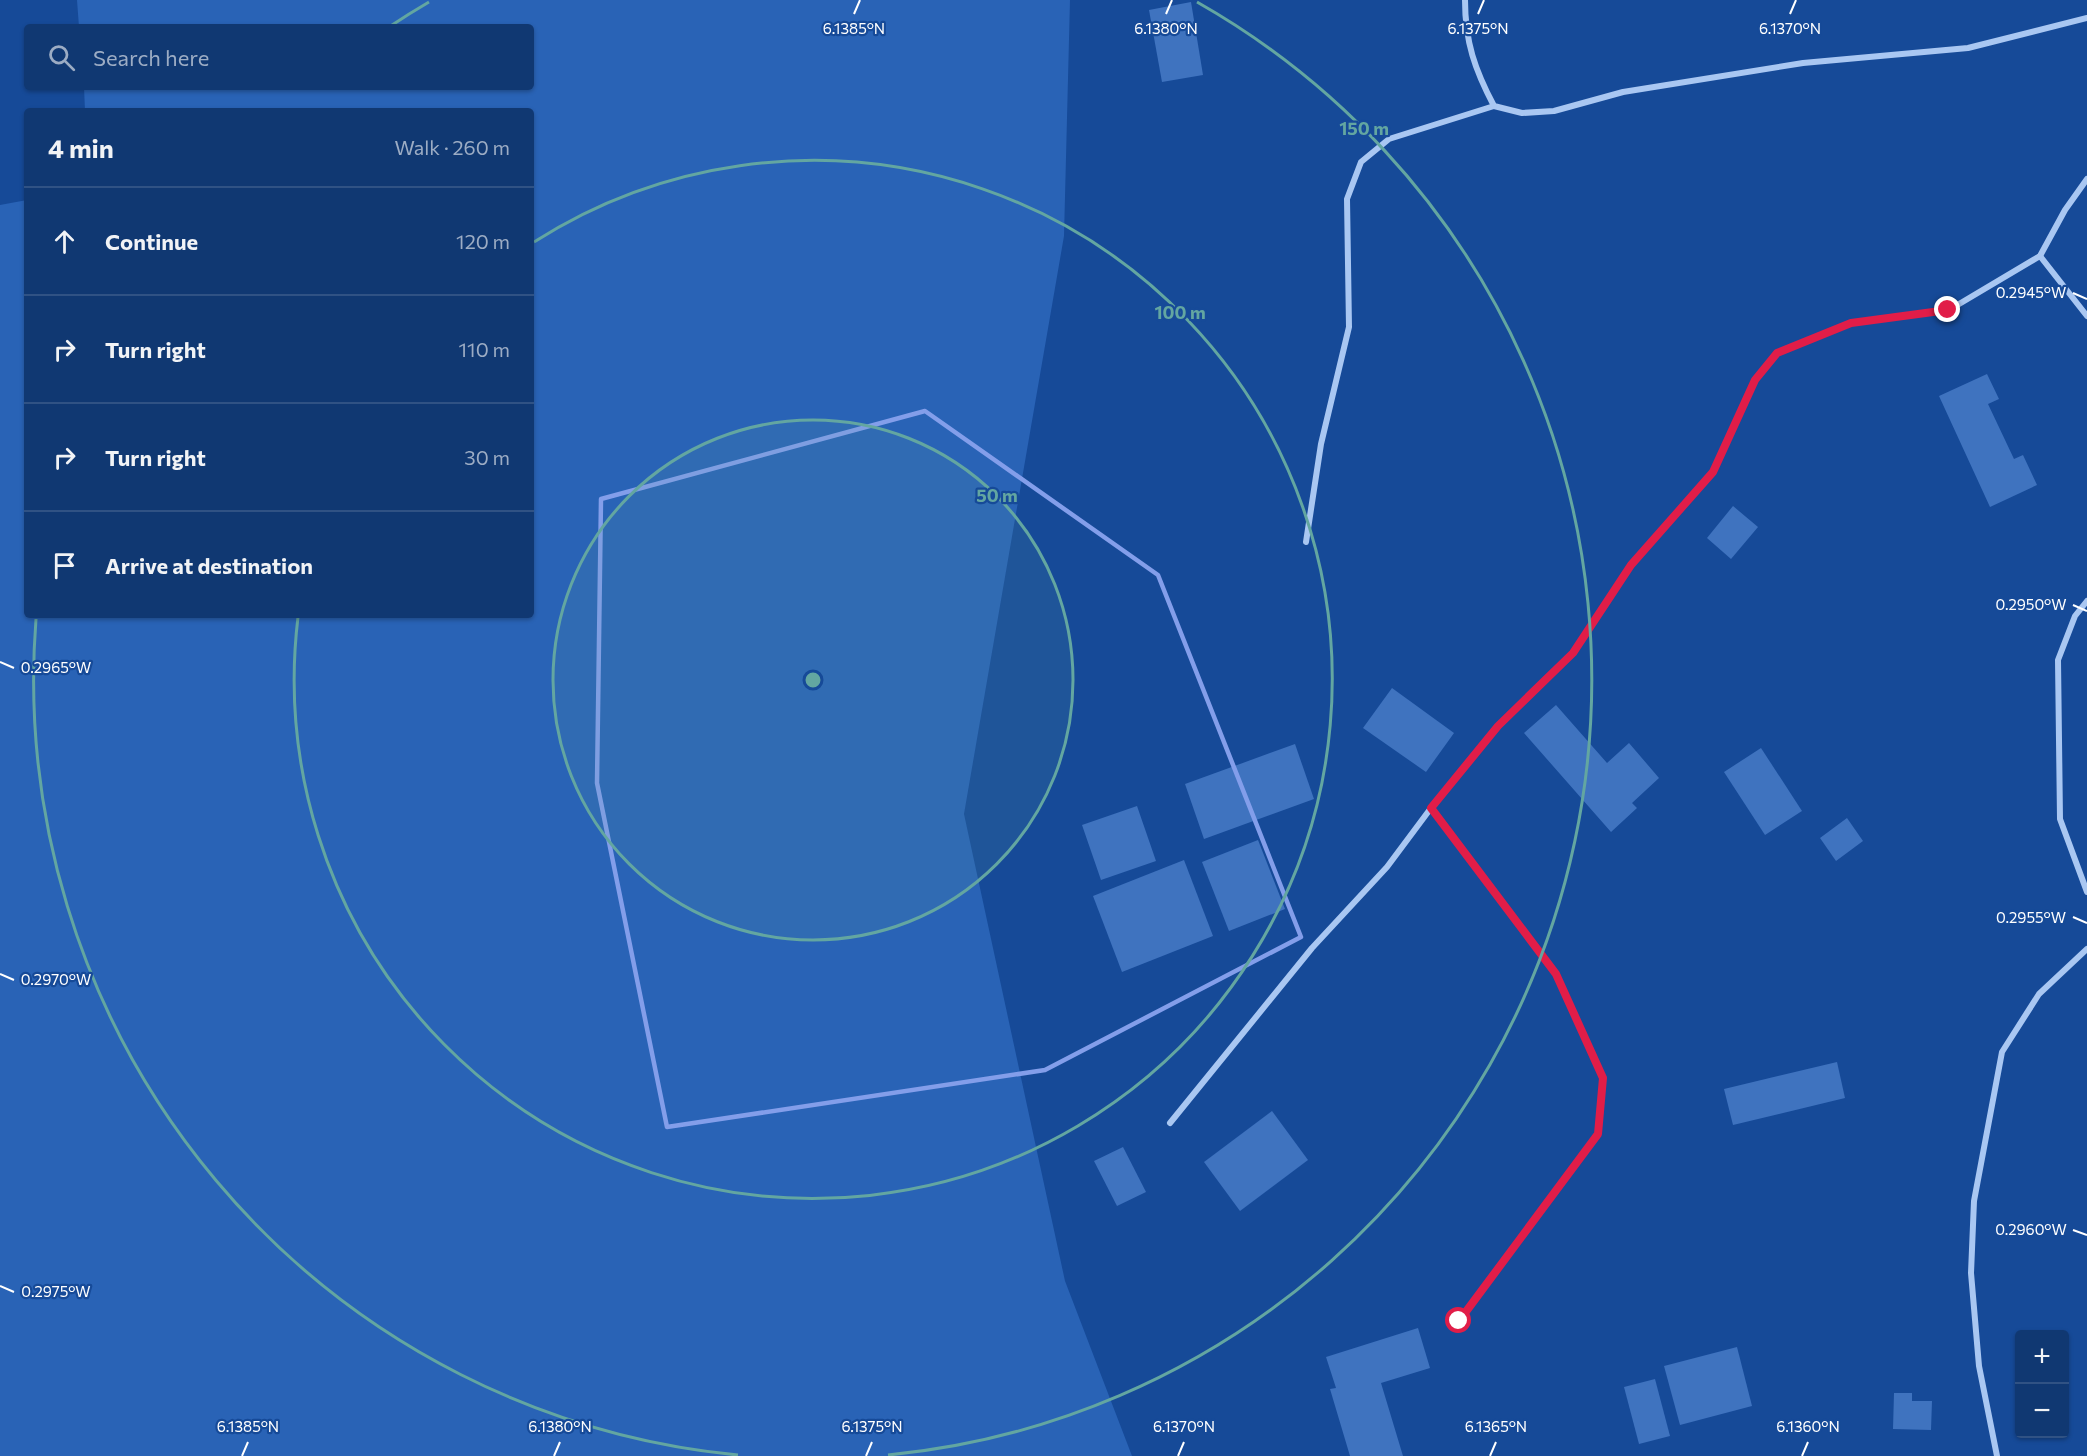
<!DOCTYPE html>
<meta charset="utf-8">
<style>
body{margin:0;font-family:Commissioner,sans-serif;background:#193f77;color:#f1f3f6}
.controls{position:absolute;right:18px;bottom:18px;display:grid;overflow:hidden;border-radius:6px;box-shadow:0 2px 4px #0004}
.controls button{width:54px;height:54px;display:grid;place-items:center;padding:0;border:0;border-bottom:2px solid #305284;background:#103872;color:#f1f3f6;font:30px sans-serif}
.stop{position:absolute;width:18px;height:18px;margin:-14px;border:4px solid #e11d48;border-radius:50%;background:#fff}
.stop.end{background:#e11d48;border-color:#fff;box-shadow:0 2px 6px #0008}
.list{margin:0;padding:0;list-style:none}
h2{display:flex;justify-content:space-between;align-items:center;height:78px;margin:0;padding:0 24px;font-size:26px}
h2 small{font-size:20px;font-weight:400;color:#9cacc4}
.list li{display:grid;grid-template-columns:39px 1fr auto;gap:18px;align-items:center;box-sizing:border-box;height:108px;padding:0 24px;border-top:2px solid #305284}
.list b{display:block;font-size:22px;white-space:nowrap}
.list em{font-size:20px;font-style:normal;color:#9cacc4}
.icon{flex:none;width:33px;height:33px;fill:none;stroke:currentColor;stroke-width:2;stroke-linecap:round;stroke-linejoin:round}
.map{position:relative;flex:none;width:2087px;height:1456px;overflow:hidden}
.search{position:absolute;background:#103872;box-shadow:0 2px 4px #0004;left:24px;top:24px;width:510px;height:66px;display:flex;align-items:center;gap:15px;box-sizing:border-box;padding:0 21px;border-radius:6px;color:#9cacc4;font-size:22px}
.panel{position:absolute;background:#103872;box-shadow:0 2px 4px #0004;left:24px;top:108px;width:510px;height:510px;border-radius:6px}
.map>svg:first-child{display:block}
.green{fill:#2963b6}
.building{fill:#3f73bf}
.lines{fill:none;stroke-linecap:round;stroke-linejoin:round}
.minor{stroke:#a9c7f2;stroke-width:6}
.route{stroke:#e11d48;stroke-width:8}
.marked{fill:none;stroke:#839eea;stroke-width:4.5;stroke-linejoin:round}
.ticks{fill:none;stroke:#fff;stroke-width:2}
.ring{fill:none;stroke:#63a6a1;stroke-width:3}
.ticks-label{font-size:15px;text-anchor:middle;fill:#fff;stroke:#164a98;stroke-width:4.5;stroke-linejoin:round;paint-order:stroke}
.centre{fill:#63a6a1;stroke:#164a98;stroke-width:3}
.ring-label{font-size:18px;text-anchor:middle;font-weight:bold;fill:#63a6a1;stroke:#164a98;stroke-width:4.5;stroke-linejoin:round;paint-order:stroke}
</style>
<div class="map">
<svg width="2087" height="1456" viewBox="0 0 2087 1456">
<rect width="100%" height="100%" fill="#164a98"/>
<polygon class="green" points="77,0 1070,0 1064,236 964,814 1065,1281 1132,1456 0,1456 0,205 27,200 27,615 531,615 531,111 85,111 84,87 531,87 531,27 79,27"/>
<g class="building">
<polygon points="1191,2 1203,75 1162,82 1149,10"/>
<polygon points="1987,374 1999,399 1988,404 2014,459 2023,455 2037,485 1990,507 1939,396"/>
<polygon points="1733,506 1758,527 1731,559 1707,538"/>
<polygon points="1392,688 1454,733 1426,772 1363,728"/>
<polygon points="1556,705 1607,763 1629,743 1659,778 1632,803 1637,808 1611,832 1524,733"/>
<polygon points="1295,744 1314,799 1204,839 1185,784"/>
<polygon points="1761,748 1802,811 1765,835 1724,772"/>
<polygon points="1137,806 1156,861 1101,880 1082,825"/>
<polygon points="1847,818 1863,841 1836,861 1820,838"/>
<polygon points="1258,840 1285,909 1229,931 1202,862"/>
<polygon points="1184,860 1213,936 1122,972 1093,896"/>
<polygon points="1837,1062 1845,1098 1733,1125 1724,1089"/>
<polygon points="1272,1111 1308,1160 1240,1211 1204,1162"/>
<polygon points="1123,1147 1146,1192 1117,1206 1094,1161"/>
<polygon points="1418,1328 1430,1368 1381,1383 1403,1456 1350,1456 1330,1389 1336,1388 1326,1357"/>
<polygon points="1737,1347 1752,1406 1680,1425 1664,1366"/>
<polygon points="1655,1379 1670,1436 1639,1444 1624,1387"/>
<polygon points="1894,1393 1912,1393 1912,1401 1932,1401 1931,1430 1893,1429"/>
</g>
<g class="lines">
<g class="minor">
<path d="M1465 0C1465 42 1475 70 1494 106L1522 113 1554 111 1623 92 1803 63 1968 48 2087 18"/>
<polyline points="2040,256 2087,316"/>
<polyline points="1306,542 1321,444 1349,327 1347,199 1361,162 1389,139 1494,106"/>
<polyline points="2087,601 2075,616 2058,660 2060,819 2087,892"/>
<polyline points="1431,808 1556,974 1603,1078 1598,1134 1459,1321"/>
<polyline points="1170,1123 1312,948 1387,867 1431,808 1498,726 1573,653 1631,565 1713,472 1755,380 1777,353 1851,323 1949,310 2040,256 2065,210 2087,179"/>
<polyline points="1997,1456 1979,1366 1971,1273 1974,1201 2002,1052 2039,994 2087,949"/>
</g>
</g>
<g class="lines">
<polyline class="route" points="1459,1321 1598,1134 1603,1078 1556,974 1431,808 1498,726 1573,653 1631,565 1713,472 1755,380 1777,353 1851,323 1948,310"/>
</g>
<path class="marked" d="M925 411 1158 575 1301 937 1045 1070 667 1127 597 783 601 499Z"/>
<path class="ticks" d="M854 14 860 0M1166 14 1172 0M1478 14 1484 0M1790 14 1796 0M2073 293 2087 299M2073 605 2087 611M0 662 14 668M2073 917 2087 923M0 974 14 980M2073 1230 2087 1235M0 1286 14 1292M242 1456 248 1442M554 1456 560 1442M866 1456 872 1442M1178 1456 1184 1442M1490 1456 1496 1442M1802 1456 1808 1442"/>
<circle cx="813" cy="680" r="260" fill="#63a6a1" fill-opacity=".12"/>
<g class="ring">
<circle cx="813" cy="680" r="260"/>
<path d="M534 242A519 519 0 1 1 298 617"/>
<path d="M738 1455A779 779 0 0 1 36 619M389 27A779 779 0 0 1 429 2M1197 2A779 779 0 0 1 888 1455"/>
</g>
<g class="ticks-label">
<text x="854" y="34">6.1385°N</text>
<text x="1166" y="34">6.1380°N</text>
<text x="1478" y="34">6.1375°N</text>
<text x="1790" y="34">6.1370°N</text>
<text x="2031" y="298">0.2945°W</text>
<text x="2031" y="610">0.2950°W</text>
<text x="56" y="673">0.2965°W</text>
<text x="2031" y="923">0.2955°W</text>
<text x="56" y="985">0.2970°W</text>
<text x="2031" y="1235">0.2960°W</text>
<text x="56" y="1297">0.2975°W</text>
<text x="248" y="1432">6.1385°N</text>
<text x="560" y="1432">6.1380°N</text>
<text x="872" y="1432">6.1375°N</text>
<text x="1184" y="1432">6.1370°N</text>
<text x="1496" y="1432">6.1365°N</text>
<text x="1808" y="1432">6.1360°N</text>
</g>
<circle cx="813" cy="680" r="9" class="centre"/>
<g class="ring-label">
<text x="1364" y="135">150 m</text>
<text x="1180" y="319">100 m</text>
<text x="997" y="502">50 m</text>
</g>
</svg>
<div class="controls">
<button>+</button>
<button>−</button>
</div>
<div class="stop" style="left:1459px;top:1321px"></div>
<div class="stop end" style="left:1948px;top:310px"></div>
<div class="search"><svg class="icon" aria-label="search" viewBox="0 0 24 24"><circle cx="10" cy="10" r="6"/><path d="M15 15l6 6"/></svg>Search here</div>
<section class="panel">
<h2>4 min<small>Walk · 260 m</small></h2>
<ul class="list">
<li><svg class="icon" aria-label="ahead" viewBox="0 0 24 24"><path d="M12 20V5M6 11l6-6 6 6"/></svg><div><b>Continue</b></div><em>120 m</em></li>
<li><svg class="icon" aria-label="right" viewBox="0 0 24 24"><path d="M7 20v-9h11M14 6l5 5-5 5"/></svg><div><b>Turn right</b></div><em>110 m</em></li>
<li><svg class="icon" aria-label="right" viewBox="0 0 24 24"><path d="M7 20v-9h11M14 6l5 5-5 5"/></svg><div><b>Turn right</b></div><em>30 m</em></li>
<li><svg class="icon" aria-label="arrive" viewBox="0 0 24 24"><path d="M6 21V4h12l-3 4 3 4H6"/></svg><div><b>Arrive at destination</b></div></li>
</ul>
</section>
</div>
